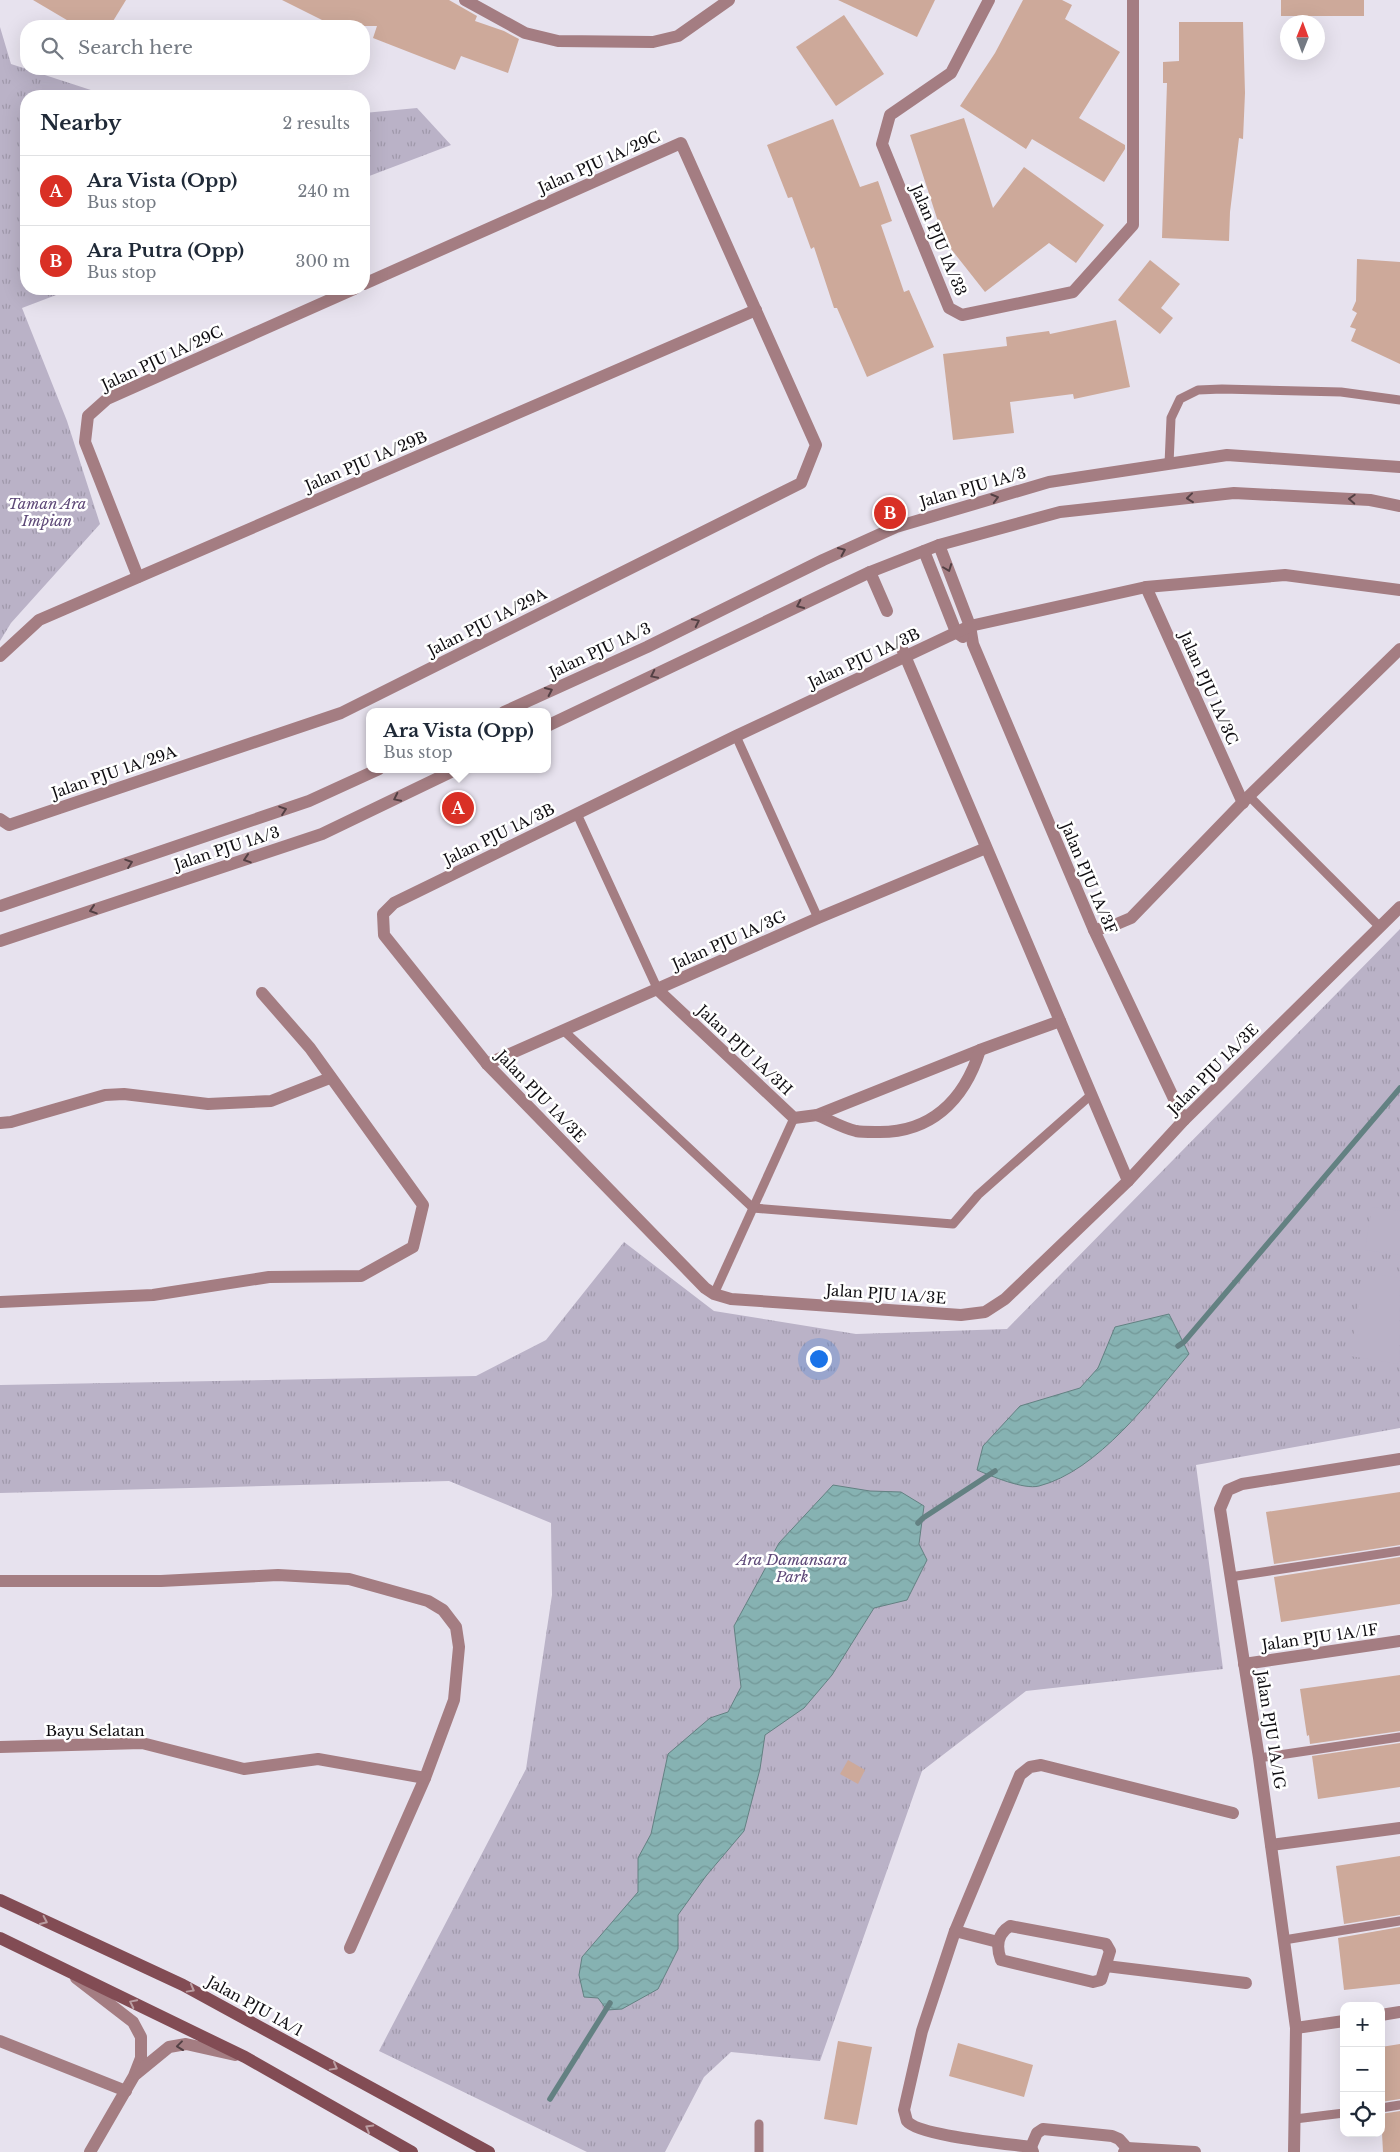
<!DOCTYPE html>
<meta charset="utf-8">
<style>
body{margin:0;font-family:"Libre Baskerville",serif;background:#f6f6f7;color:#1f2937}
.controls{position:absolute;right:15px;bottom:15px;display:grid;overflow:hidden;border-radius:10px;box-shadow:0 5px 20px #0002}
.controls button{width:45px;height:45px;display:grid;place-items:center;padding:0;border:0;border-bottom:1px solid #e0e1e3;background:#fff;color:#1f2937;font:25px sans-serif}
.compass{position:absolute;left:1280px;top:15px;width:45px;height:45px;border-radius:50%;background:#fff;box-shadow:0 5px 20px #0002;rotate:1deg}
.you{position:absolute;left:818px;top:1358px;width:18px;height:18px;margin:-12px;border:4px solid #fff;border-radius:50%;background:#1a73e8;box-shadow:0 0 0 8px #1a73e833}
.badge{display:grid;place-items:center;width:32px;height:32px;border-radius:50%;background:#d93025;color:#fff;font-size:16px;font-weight:700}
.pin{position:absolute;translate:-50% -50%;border:2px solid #fff;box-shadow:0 1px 5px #0006}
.popup{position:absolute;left:366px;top:708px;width:185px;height:65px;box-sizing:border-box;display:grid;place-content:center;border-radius:10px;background:#fff;filter:drop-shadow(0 1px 4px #0005);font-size:16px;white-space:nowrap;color:#747a83}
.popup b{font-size:19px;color:#1f2937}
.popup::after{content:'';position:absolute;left:50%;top:100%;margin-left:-10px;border:10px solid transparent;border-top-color:#fff}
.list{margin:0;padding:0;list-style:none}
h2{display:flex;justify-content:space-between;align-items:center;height:65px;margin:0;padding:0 20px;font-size:21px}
h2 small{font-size:16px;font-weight:400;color:#747a83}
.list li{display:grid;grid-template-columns:32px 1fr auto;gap:15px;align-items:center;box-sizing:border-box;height:70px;padding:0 20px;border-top:1px solid #e0e1e3}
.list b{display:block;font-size:19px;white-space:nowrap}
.list p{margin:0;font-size:16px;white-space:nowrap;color:#747a83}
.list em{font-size:16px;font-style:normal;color:#747a83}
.icon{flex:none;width:28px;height:28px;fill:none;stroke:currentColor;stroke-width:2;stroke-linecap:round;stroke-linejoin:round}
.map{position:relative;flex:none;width:1400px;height:2152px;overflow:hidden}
.search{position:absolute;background:#fff;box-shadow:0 5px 20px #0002;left:20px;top:20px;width:350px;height:55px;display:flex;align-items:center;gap:12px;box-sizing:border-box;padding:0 18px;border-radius:20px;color:#747a83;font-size:19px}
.panel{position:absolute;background:#fff;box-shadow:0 5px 20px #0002;left:20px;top:90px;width:350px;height:205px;border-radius:20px}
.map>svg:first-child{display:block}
.grass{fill:url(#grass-tufts)}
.pitch{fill:#bab2c7}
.water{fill:url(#water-waves);stroke:#638182}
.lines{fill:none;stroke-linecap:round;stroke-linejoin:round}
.stream{stroke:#638182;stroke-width:5.5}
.building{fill:#cda99a}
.service{stroke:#a47d82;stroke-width:9}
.minor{stroke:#a47d82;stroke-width:12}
.tertiary{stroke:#a47d82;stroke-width:12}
.secondary{stroke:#824c54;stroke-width:12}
.oneway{stroke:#534044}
.oneway2{stroke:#ba9da1}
.labels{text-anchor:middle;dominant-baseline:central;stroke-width:5;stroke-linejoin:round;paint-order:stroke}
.street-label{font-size:15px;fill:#100e12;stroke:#fff}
.park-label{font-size:15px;font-style:italic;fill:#5e4978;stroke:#fff}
</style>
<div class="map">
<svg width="1400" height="2152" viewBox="0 0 1400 2152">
<defs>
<pattern id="grass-tufts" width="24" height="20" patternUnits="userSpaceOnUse" patternTransform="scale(1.25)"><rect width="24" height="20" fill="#bab2c7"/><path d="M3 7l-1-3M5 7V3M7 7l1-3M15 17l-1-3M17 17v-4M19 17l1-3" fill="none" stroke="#9f98aa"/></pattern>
<pattern id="water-waves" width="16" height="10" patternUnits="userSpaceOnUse" patternTransform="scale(1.25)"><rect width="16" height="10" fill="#86b2b2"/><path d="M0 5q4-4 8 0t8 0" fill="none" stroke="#739898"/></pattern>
</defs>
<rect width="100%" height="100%" fill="#e7e2ee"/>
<g class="grass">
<polygon points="0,27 11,64 97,92 103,96 26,96 26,289 72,289 22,308 67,421 100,524 11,623 0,641"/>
<polygon points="417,108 451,145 364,178 364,113"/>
<polygon points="1400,929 1400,1428 1196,1465 1223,1669 1026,1691 922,1771 820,2061 731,2052 704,2077 665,2152 587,2152 379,2051 526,1769 552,1595 551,1523 449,1481 0,1493 0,1385 476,1376 546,1340 624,1242 714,1311 856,1334 1007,1329"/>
</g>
<g class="pitch">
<polygon points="1372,1207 1400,1211 1400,1255 1365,1250"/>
<polygon points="1364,1272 1400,1278 1399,1364 1350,1356"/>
</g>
<g class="water">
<path d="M1169 1314 1189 1354C1151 1399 1098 1471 1039 1486 1024 1490 991 1476 977 1470L983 1446 1020 1406 1080 1388 1098 1368 1115 1327Z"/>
<polygon points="833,1485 870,1491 901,1492 924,1506 919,1544 927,1560 907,1600 874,1608 832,1675 804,1708 765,1735 760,1769 744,1831 706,1876 678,1915 678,1949 658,1989 622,2009 607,2010 598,1998 584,1997 579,1975 582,1957 638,1892 638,1858 651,1834 668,1754 710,1718 728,1712 741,1687 734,1626 779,1543"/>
</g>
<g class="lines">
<g class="stream">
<polyline points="1178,1346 1184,1342 1400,1088"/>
<polyline points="918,1523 923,1518 995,1471"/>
<polyline points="550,2099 610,2003"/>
</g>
</g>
<g class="building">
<polygon points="33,0 126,0 110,26 77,26"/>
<polygon points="282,0 449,0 477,16 475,21 504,31 519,39 508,73 461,56 455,70 373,38 377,26 334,26"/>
<polygon points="838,0 935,0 917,37"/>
<polygon points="1023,0 1062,0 1072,5 1065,19 1120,52 1079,118 1125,145 1125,149 1104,182 1032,139 1026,149 960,106 995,53"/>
<rect x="1281" y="0" width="83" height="16"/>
<polygon points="844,15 884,74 836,106 796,47"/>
<polygon points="1179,22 1243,22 1245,93 1243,139 1239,138 1230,212 1229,241 1162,238 1167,83 1163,83 1163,62 1179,61"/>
<polygon points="964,118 993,208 1024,167 1104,225 1076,263 1049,243 985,292 944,240 910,135"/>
<polygon points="833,119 860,187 878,181 892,221 881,225 904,292 909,290 934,347 867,377 837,308 834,308 814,247 811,249 792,197 788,198 767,145"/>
<polygon points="1357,259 1400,262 1400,364 1351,341 1356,329 1350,327 1357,313 1352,310 1356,301"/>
<polygon points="1150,260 1180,284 1161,308 1173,318 1160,334 1118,300"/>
<polygon points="1116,320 1130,387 1074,399 1073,394 1010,402 1014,433 953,440 943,354 1007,346 1006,337 1049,331 1050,334"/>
<polygon points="1400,1492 1400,1545 1274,1564 1266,1512"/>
<polygon points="1400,1557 1400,1604 1281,1622 1274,1577"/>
<polygon points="1400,1675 1400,1731 1310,1744 1309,1735 1307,1736 1300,1689"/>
<polygon points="1400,1743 1400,1787 1318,1799 1312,1756"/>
<polygon points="848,1760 865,1770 858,1784 840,1774"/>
<polygon points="1400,1856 1400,1915 1344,1924 1336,1866"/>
<polygon points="1400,1927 1400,1984 1344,1990 1338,1938"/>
<polygon points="838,2041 872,2047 857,2125 824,2119"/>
<polygon points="958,2043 1033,2065 1024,2097 949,2076"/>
<polygon points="1400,2044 1400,2099 1381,2102 1381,2047"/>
<polygon points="1400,2111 1400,2152 1383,2152 1381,2114"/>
</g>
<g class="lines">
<g class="service">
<polyline points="1169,464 1171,418 1180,399 1198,390 1222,389 1341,392 1400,400"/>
<polyline points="736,736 818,918"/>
<polyline points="1249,796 1380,927"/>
<polyline points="577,814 658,990"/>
<polyline points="563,1030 753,1208 953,1224 978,1195 1091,1095"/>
<polyline points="714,1294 794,1118"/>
<polyline points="1230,1577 1400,1551"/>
<polyline points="1259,1758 1400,1737"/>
<polyline points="1284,1940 1400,1921"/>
<polyline points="1381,2108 1400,2105"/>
<polyline points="1295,2119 1344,2113"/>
<polyline points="759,2152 759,2124"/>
</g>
<g class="minor">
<polyline points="465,0 525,33 558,41 653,42 678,36 729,0"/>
<polyline points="989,0 951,73 890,115 882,144 949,308 962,315 1073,292 1133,225 1133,0"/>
<polyline points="939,545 970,626 973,644 1094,930 1184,1120"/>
<polyline points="924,551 956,632 963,637"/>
<polyline points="870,572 887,611"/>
<polyline points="138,577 85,442 88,416 107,399 354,289"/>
<polyline points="1146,587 1243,803"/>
<polyline points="1400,590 1285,575 1146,587 970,626 736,736 394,903 383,914 384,935 487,1064 705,1288 714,1294 731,1299 961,1315 985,1312 1005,1299 1128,1181 1184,1120 1400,907"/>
<polyline points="900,644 1128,1181"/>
<polyline points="0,656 39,620 756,310"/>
<polyline points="0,819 9,825 341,713 801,483 816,445 681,143 364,284"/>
<polyline points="1094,930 1112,926 1131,918 1249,796 1400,649"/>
<polyline points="658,990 794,1118 817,1115 980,1050 1060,1021"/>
<polyline points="487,1064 818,918 986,848"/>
<path d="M817 1115C829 1120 843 1128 856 1131 861 1132 869 1132 875 1132 930 1134 964 1101 980 1050"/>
<polyline points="0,1123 11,1122 105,1095 124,1094 208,1104 271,1101 330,1078"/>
<polyline points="0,1302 153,1295 269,1277 361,1276 413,1247 423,1205 310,1048 262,993"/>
<polyline points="0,1581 161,1581 278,1575 349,1579 428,1601 443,1610 456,1627 459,1647 454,1700 425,1778 350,1948"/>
<polyline points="1244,1664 1400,1641"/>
<polyline points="0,1747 142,1743 244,1769 318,1759 425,1778"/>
<polyline points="1271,1845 1400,1828"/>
<path d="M1010 1926 1106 1944 1110 1951 1101 1980 1093 1982 1001 1960C996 1947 997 1934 1010 1926Z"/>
<polyline points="955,1931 998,1942"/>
<polyline points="1106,1966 1246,1983"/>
<polyline points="76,1978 133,2022 141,2037 141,2058 134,2076 90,2152"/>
<polyline points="1381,2015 1400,2012"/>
<polyline points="1296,2028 1344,2021"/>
<polyline points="0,2041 126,2091"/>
<polyline points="136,2074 169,2047 186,2044 235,2055"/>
<polyline points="1031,2147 1037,2133 1043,2129 1112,2136 1119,2139 1127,2148 1124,2152"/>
<polyline points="1127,2148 1195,2152"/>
<path d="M1033 2152 1031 2147C1010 2144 918 2136 907 2121 906 2118 905 2113 904 2110L922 2031 955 1931 1020 1775 1030 1767 1041 1765 1233 1813"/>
<polyline points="1294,2152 1296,2028 1259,1758 1220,1509 1228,1490 1242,1484 1400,1459"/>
</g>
<g class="tertiary">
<polyline points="504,712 647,647 823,560 896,527 1049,482 1227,455 1400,467"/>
<polyline points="547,726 870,572 939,545 1060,512 1234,493 1370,500 1400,506"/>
<polyline points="0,906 309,801 379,769"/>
<polyline points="0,941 322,834 457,769"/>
</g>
<g class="secondary">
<polyline points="0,1900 183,1985 489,2152"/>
<polyline points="0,1938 245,2057 412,2152"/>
</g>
</g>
<defs><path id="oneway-chevron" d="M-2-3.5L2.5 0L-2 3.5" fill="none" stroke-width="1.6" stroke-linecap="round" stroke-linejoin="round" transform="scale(1.25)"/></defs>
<g class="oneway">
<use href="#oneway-chevron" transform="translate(995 498) rotate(-16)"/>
<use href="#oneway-chevron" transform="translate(1190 498) rotate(174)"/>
<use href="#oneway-chevron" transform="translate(1352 499) rotate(-177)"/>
<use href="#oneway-chevron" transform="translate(842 551) rotate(-24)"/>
<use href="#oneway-chevron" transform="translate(948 568) rotate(69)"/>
<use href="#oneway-chevron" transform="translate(800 605) rotate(155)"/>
<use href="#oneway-chevron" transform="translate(696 622) rotate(-26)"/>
<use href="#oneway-chevron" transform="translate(654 675) rotate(154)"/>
<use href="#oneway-chevron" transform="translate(549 691) rotate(-25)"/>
<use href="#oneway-chevron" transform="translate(397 798) rotate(154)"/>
<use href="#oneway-chevron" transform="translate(283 810) rotate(-19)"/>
<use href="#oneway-chevron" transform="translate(247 859) rotate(162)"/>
<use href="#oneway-chevron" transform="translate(129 863) rotate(-19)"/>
<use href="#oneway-chevron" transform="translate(93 910) rotate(162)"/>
<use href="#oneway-chevron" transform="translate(180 2046) rotate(173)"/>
</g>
<g class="oneway2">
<use href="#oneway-chevron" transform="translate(44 1921) rotate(25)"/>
<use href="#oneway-chevron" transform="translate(191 1989) rotate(29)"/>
<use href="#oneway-chevron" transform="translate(133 2003) rotate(-154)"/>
<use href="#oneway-chevron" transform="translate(334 2067) rotate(29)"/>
<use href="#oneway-chevron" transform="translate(369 2128) rotate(-150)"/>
</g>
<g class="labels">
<g class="street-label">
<text transform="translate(599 162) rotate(-24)">Jalan PJU 1A/29C</text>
<text transform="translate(939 240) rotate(67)">Jalan PJU 1A/33</text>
<text transform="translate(162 358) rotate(-25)">Jalan PJU 1A/29C</text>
<text transform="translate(366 461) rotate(-23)">Jalan PJU 1A/29B</text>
<text transform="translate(973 487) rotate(-16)">Jalan PJU 1A/3</text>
<text transform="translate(487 622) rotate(-27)">Jalan PJU 1A/29A</text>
<text transform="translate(600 650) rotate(-25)">Jalan PJU 1A/3</text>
<text transform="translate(864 658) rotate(-25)">Jalan PJU 1A/3B</text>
<text transform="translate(1209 688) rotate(66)">Jalan PJU 1A/3C</text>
<text transform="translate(114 772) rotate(-19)">Jalan PJU 1A/29A</text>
<text transform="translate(499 834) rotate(-26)">Jalan PJU 1A/3B</text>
<text transform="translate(227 848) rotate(-18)">Jalan PJU 1A/3</text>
<text transform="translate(1089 878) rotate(67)">Jalan PJU 1A/3F</text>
<text transform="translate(729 940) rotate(-24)">Jalan PJU 1A/3G</text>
<text transform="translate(745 1050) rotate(43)">Jalan PJU 1A/3H</text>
<text transform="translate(1213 1069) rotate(-45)">Jalan PJU 1A/3E</text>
<text transform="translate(541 1096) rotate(46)">Jalan PJU 1A/3E</text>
<text transform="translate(886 1294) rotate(4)">Jalan PJU 1A/3E</text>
<text transform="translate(1320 1637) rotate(-8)">Jalan PJU 1A/1F</text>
<text x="95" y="1730">Bayu Selatan</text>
<text transform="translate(1271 1730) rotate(81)">Jalan PJU 1A/1G</text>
<text transform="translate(255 2006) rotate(29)">Jalan PJU 1A/1</text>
</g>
<g class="park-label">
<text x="47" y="503">Taman Ara<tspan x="47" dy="17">Impian</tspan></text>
<text x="792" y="1559">Ara Damansara<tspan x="792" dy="17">Park</tspan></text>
</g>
</g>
</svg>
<div class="controls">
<button>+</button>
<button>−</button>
<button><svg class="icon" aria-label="locate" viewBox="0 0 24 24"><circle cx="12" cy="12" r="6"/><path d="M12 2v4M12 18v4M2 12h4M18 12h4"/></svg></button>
</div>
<svg class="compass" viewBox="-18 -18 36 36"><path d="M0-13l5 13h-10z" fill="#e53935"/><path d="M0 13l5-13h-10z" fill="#747a83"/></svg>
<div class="you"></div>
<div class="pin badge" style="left:458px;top:808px">A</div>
<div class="popup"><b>Ara Vista (Opp)</b>Bus stop</div>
<div class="pin badge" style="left:890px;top:513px">B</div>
<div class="search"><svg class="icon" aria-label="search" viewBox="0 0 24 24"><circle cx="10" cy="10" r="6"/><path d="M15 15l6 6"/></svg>Search here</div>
<section class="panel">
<h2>Nearby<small>2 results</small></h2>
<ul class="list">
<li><span class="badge">A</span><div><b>Ara Vista (Opp)</b><p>Bus stop</p></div><em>240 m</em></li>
<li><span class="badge">B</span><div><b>Ara Putra (Opp)</b><p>Bus stop</p></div><em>300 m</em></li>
</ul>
</section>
</div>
